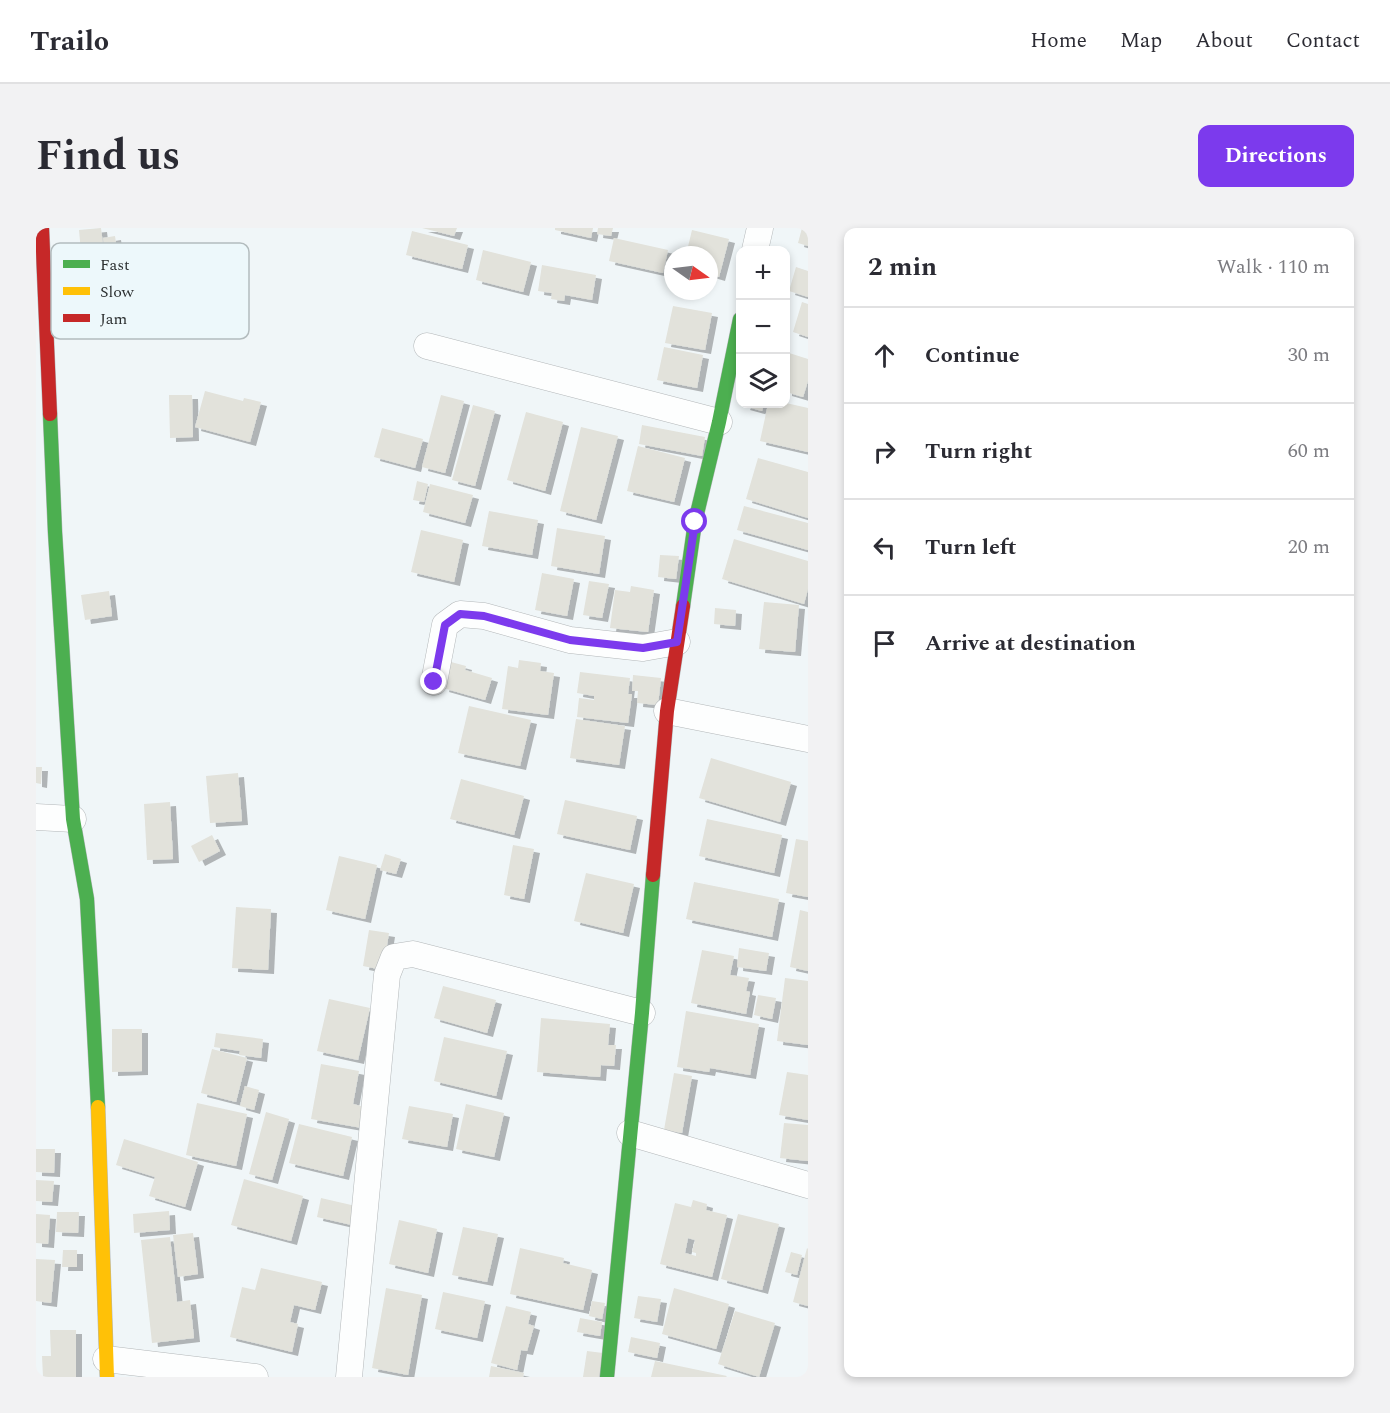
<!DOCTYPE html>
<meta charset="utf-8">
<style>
body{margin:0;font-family:Spectral,serif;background:#f2f2f3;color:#2b2b33}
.controls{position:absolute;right:18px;top:18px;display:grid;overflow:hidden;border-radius:12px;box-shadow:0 3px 9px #0003}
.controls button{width:54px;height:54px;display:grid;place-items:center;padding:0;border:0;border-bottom:2px solid #e1e1e2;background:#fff;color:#2b2b33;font:30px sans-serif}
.compass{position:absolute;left:628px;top:18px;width:54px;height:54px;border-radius:50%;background:#fff;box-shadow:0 3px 9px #0003;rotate:104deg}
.stop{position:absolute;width:18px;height:18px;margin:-14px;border:4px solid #7c3aed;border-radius:50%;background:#fff}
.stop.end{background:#7c3aed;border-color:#fff;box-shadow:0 2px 6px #0008}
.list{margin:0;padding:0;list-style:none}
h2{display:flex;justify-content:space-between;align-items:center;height:78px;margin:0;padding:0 24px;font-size:26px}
h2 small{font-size:20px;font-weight:400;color:#7c7c81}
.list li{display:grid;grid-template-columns:39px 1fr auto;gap:18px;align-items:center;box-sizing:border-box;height:96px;padding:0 24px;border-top:2px solid #e1e1e2}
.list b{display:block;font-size:22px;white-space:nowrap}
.list em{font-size:20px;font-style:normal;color:#7c7c81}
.icon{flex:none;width:33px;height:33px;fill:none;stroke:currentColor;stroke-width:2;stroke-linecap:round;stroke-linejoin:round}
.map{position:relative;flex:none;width:772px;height:1149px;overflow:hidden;border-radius:12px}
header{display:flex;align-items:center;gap:36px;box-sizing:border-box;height:84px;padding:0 30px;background:#fff;border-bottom:2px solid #e1e1e2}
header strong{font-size:28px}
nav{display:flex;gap:33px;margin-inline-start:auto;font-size:21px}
.intro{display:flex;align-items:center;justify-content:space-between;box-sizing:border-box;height:144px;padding:0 36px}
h1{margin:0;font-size:42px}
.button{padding:15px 27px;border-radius:12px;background:#7c3aed;color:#fff;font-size:21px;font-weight:700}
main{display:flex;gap:36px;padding:0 36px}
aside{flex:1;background:#fff;border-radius:12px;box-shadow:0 3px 9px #0003}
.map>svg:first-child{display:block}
.building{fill:#e2e2db;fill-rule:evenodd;filter:url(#shadow)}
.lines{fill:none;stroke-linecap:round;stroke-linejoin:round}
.street-casing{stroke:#b3b7b9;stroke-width:27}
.fast-casing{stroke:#b3b7b9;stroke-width:15}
.slow-casing{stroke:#b3b7b9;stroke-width:15}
.jam-casing{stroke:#b3b7b9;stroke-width:15}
.street{stroke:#fdfefe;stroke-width:26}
.fast{stroke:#4caf50;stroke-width:14}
.slow{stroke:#ffc107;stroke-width:14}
.jam{stroke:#c62828;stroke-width:14}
.route{stroke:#7c3aed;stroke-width:8}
.key{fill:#edf8fb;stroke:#b3bcbe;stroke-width:1.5}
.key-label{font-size:16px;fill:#2b2f30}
</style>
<header>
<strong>Trailo</strong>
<nav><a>Home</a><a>Map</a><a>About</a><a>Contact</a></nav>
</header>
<div class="intro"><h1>Find us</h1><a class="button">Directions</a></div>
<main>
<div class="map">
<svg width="772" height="1149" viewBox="0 0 772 1149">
<defs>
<filter id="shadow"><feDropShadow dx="6" dy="4" stdDeviation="0" flood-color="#0004"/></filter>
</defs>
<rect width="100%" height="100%" fill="#f0f6f8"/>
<g class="building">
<polygon points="65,0 71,50 36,54 33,25 45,24 43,2"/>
<polygon points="386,0 421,0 418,8"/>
<polygon points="519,0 557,0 555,10 519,2"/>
<polygon points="562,0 577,0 575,8 561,6"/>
<polygon points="766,0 772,0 772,18 762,15"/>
<polygon points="656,2 693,11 683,49 673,46 673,27 650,27"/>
<polygon points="376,3 432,17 426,41 370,27"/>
<polygon points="79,8 84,42 72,44 67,10"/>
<polygon points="578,10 632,22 627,45 573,33"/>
<polygon points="447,22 495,34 487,64 440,52"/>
<polygon points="506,37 560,47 556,72 529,67 528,73 515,71 516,65 502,63"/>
<polygon points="760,39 772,43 772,69 753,63"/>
<polygon points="766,74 772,76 772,109 757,104"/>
<polygon points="637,78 676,85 669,122 629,115"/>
<polygon points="628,119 667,127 661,160 621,152"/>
<polygon points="750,124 772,131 772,153 767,169 750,164"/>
<polygon points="169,163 207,173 208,170 225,174 214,214 159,199"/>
<polygon points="133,167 156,167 157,209 134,210"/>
<polygon points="405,167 428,173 409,245 386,239"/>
<polygon points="750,175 772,180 772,224 724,213 732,176"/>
<polygon points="709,176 728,176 726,183 708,178"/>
<polygon points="437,177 459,183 439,258 416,252"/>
<polygon points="490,184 527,194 509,263 471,252"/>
<polygon points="606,197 669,209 666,228 603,216"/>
<polygon points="545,199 582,208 560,292 524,283"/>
<polygon points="346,200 387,211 379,240 338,229"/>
<polygon points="602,218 649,230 638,274 591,263"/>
<polygon points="722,230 772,244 772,290 710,271"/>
<polygon points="381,253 392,256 388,274 377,272"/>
<polygon points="394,256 437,267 429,295 387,284"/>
<polygon points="708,278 772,295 772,322 701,302"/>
<polygon points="453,283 502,292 496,327 446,318"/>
<polygon points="521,300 569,308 563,346 515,338"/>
<polygon points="385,302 427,312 418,354 375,344"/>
<polygon points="698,311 772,333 772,361 768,376 686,351"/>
<polygon points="624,327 643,328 640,351 622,349"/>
<polygon points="506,345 538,351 531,388 499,382"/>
<polygon points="553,353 573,356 566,390 547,387"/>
<polygon points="595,358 618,362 612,404 574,400 579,362 594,364"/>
<polygon points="73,363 76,388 49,392 45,367"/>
<polygon points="728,374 763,377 759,424 723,421"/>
<polygon points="679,380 700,382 699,398 678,396"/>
<polygon points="483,432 505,435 504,443 518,445 512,487 466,481 472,438 482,440"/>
<polygon points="415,434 430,438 429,442 456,450 449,472 407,460"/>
<polygon points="544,444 594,450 592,466 596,466 592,495 541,489 543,470 558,472 558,468 541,465"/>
<polygon points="597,447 625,450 622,477 601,475 602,463 596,463"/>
<polygon points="433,478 495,492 484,538 422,525"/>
<polygon points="540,491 589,498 583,537 534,530"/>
<polygon points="675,530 755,554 744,594 663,570"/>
<polygon points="0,539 6,539 5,556 0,555"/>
<polygon points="202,545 206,593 174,595 170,548"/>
<polygon points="425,551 488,568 478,607 414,591"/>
<polygon points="529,572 601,588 594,622 521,606"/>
<polygon points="134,574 137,631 111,632 108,576"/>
<polygon points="671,591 746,607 738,645 663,628"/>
<polygon points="176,607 184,623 163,634 155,618"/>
<polygon points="760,611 772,613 772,669 750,665"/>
<polygon points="477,617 498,621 488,671 468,667"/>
<polygon points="349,626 365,631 360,646 344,642"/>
<polygon points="303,628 341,637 329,691 290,682"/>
<polygon points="550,645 598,656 587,705 538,693"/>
<polygon points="658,654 743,671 736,709 650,691"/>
<polygon points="200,679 235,681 232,742 196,740"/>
<polygon points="764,682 772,684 772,743 754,739"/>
<polygon points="333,702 353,705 347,742 327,738"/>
<polygon points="703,720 733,725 730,743 701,739"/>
<polygon points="666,722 698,728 694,747 713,750 710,763 714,764 710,786 655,775"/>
<polygon points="749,750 772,753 772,817 741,813"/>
<polygon points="407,758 460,772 451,805 398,790"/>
<polygon points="722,767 740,770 736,791 718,787"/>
<polygon points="293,771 334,780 322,832 281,823"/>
<polygon points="650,783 723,796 714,847 674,840 673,844 641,839"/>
<polygon points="505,790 574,796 572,817 580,817 578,838 565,837 564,849 501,844"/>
<polygon points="76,801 106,801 106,843 76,844"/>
<polygon points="180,805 227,811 225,830 203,827 204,823 178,819"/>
<polygon points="408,809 471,823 460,868 398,853"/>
<polygon points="176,821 211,830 200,874 165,865"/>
<polygon points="285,836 323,843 317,876 329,879 326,900 275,891"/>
<polygon points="751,844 772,847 772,892 743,887"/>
<polygon points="638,845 656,848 646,905 628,902"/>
<polygon points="209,858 223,862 218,882 204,878"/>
<polygon points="161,875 211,886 200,938 150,927"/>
<polygon points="430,876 468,885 458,929 420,921"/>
<polygon points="373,878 417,886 411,919 366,911"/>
<polygon points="230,884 253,891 236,952 213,946"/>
<polygon points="748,895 772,897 772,933 744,930"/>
<polygon points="263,896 316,909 307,948 253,935"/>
<polygon points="88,911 162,934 149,979 113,968 119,949 80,937"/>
<polygon points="0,921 19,921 18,945 0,944"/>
<polygon points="208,951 267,968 255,1013 195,997"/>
<polygon points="0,952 18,953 16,974 0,973"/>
<polygon points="285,970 324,979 320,998 281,989"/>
<path d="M657 972 671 976 670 982 691 987 676 1049 624 1036 639 975 655 979ZM652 1010 659 1012 656 1024 660 1025V1028L649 1025Z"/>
<polygon points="133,983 134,1002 98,1005 97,986"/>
<polygon points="21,984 43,984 42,1005 20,1004"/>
<polygon points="0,986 14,987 12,1016 0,1015"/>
<polygon points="702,986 743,996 726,1062 685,1051"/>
<polygon points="363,992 401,1001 392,1045 353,1036"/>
<polygon points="427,999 462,1006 451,1054 416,1047"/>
<polygon points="157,1005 162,1046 142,1049 137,1007"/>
<polygon points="134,1009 141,1074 154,1072 158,1110 116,1115 105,1012"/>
<polygon points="484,1020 528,1030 527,1035 556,1042 547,1082 474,1066"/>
<polygon points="771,1020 772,1021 772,1078 757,1074"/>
<polygon points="27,1022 41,1022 41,1039 26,1039"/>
<polygon points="755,1024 766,1027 761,1047 749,1044"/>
<polygon points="0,1031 19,1032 15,1075 0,1073"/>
<polygon points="225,1040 286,1054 279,1082 258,1077 254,1094 262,1096 256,1124 194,1109 206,1059 219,1062"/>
<polygon points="350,1060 386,1067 372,1147 336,1140"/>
<polygon points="638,1060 693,1076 680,1121 626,1106"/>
<polygon points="407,1064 449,1073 441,1110 399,1101"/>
<polygon points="602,1068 625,1071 621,1094 598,1090"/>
<polygon points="556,1073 569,1075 566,1091 553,1088"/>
<polygon points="470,1078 495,1084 492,1096 498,1098 491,1123 485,1122 481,1142 455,1135"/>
<polygon points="699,1083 739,1095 723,1149 682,1136"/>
<polygon points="544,1090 566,1094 564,1108 541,1104"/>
<polygon points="14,1102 40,1102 40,1149 7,1149 6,1128 15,1128"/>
<polygon points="595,1109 624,1115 621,1130 592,1124"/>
<polygon points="551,1123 567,1125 563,1149 547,1149"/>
<polygon points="619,1133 691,1148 690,1149 615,1149"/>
<polygon points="455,1138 488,1145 487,1149 453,1149"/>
</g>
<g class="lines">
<g class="street-casing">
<g id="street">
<polyline points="719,22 724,0"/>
<polyline points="391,118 683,194"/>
<polyline points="398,454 409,397 424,386 448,388 534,412 607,420 641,414"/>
<polyline points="631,483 772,511"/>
<polyline points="0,589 37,591"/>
<polyline points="594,905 772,957"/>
<polyline points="70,1131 219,1149"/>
<polyline points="313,1149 351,747 358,729 377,726 606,785"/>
</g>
</g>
<g class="fast-casing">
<g id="fast">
<polyline points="14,186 19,304 37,591 51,671 62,879"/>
<polyline points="647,378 659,294 683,194 704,91"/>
<polyline points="571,1149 606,785 617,647"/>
</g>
</g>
<g class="slow-casing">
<polyline id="slow" points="62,879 71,1149"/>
</g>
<g class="jam-casing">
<g id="jam">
<polyline points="6,0 14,186"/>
<polyline points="617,647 631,483 647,378"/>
</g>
</g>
<use href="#street" class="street"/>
<use href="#fast" class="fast"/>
<use href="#slow" class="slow"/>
<use href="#jam" class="jam"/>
</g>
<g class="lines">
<polyline class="route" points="398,454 409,397 424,386 448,388 534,412 607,420 641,414 659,294"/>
</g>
<rect x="15" y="15" width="198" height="96" rx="9" class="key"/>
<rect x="27" y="32" width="27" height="8" fill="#4caf50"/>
<rect x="27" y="59" width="27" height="8" fill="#ffc107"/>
<rect x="27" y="86" width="27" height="8" fill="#c62828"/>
<g class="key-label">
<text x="64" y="42">Fast</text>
<text x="64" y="69">Slow</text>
<text x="64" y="96">Jam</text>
</g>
</svg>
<div class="controls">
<button>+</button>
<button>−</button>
<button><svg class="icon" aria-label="layers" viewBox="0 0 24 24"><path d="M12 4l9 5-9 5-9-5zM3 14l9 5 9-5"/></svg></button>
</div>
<svg class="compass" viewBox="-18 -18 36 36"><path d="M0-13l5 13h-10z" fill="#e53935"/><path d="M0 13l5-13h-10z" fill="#7c7c81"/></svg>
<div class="stop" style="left:659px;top:294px"></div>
<div class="stop end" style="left:398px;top:454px"></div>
</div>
<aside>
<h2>2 min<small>Walk · 110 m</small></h2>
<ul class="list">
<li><svg class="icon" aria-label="ahead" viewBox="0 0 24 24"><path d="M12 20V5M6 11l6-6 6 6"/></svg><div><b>Continue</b></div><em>30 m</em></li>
<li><svg class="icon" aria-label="right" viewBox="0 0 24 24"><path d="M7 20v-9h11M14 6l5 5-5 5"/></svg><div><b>Turn right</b></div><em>60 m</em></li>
<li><svg class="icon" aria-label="left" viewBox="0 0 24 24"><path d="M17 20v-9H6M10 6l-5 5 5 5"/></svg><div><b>Turn left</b></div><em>20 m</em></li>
<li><svg class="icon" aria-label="arrive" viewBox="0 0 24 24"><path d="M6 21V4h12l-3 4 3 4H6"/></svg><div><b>Arrive at destination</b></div></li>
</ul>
</aside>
</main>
